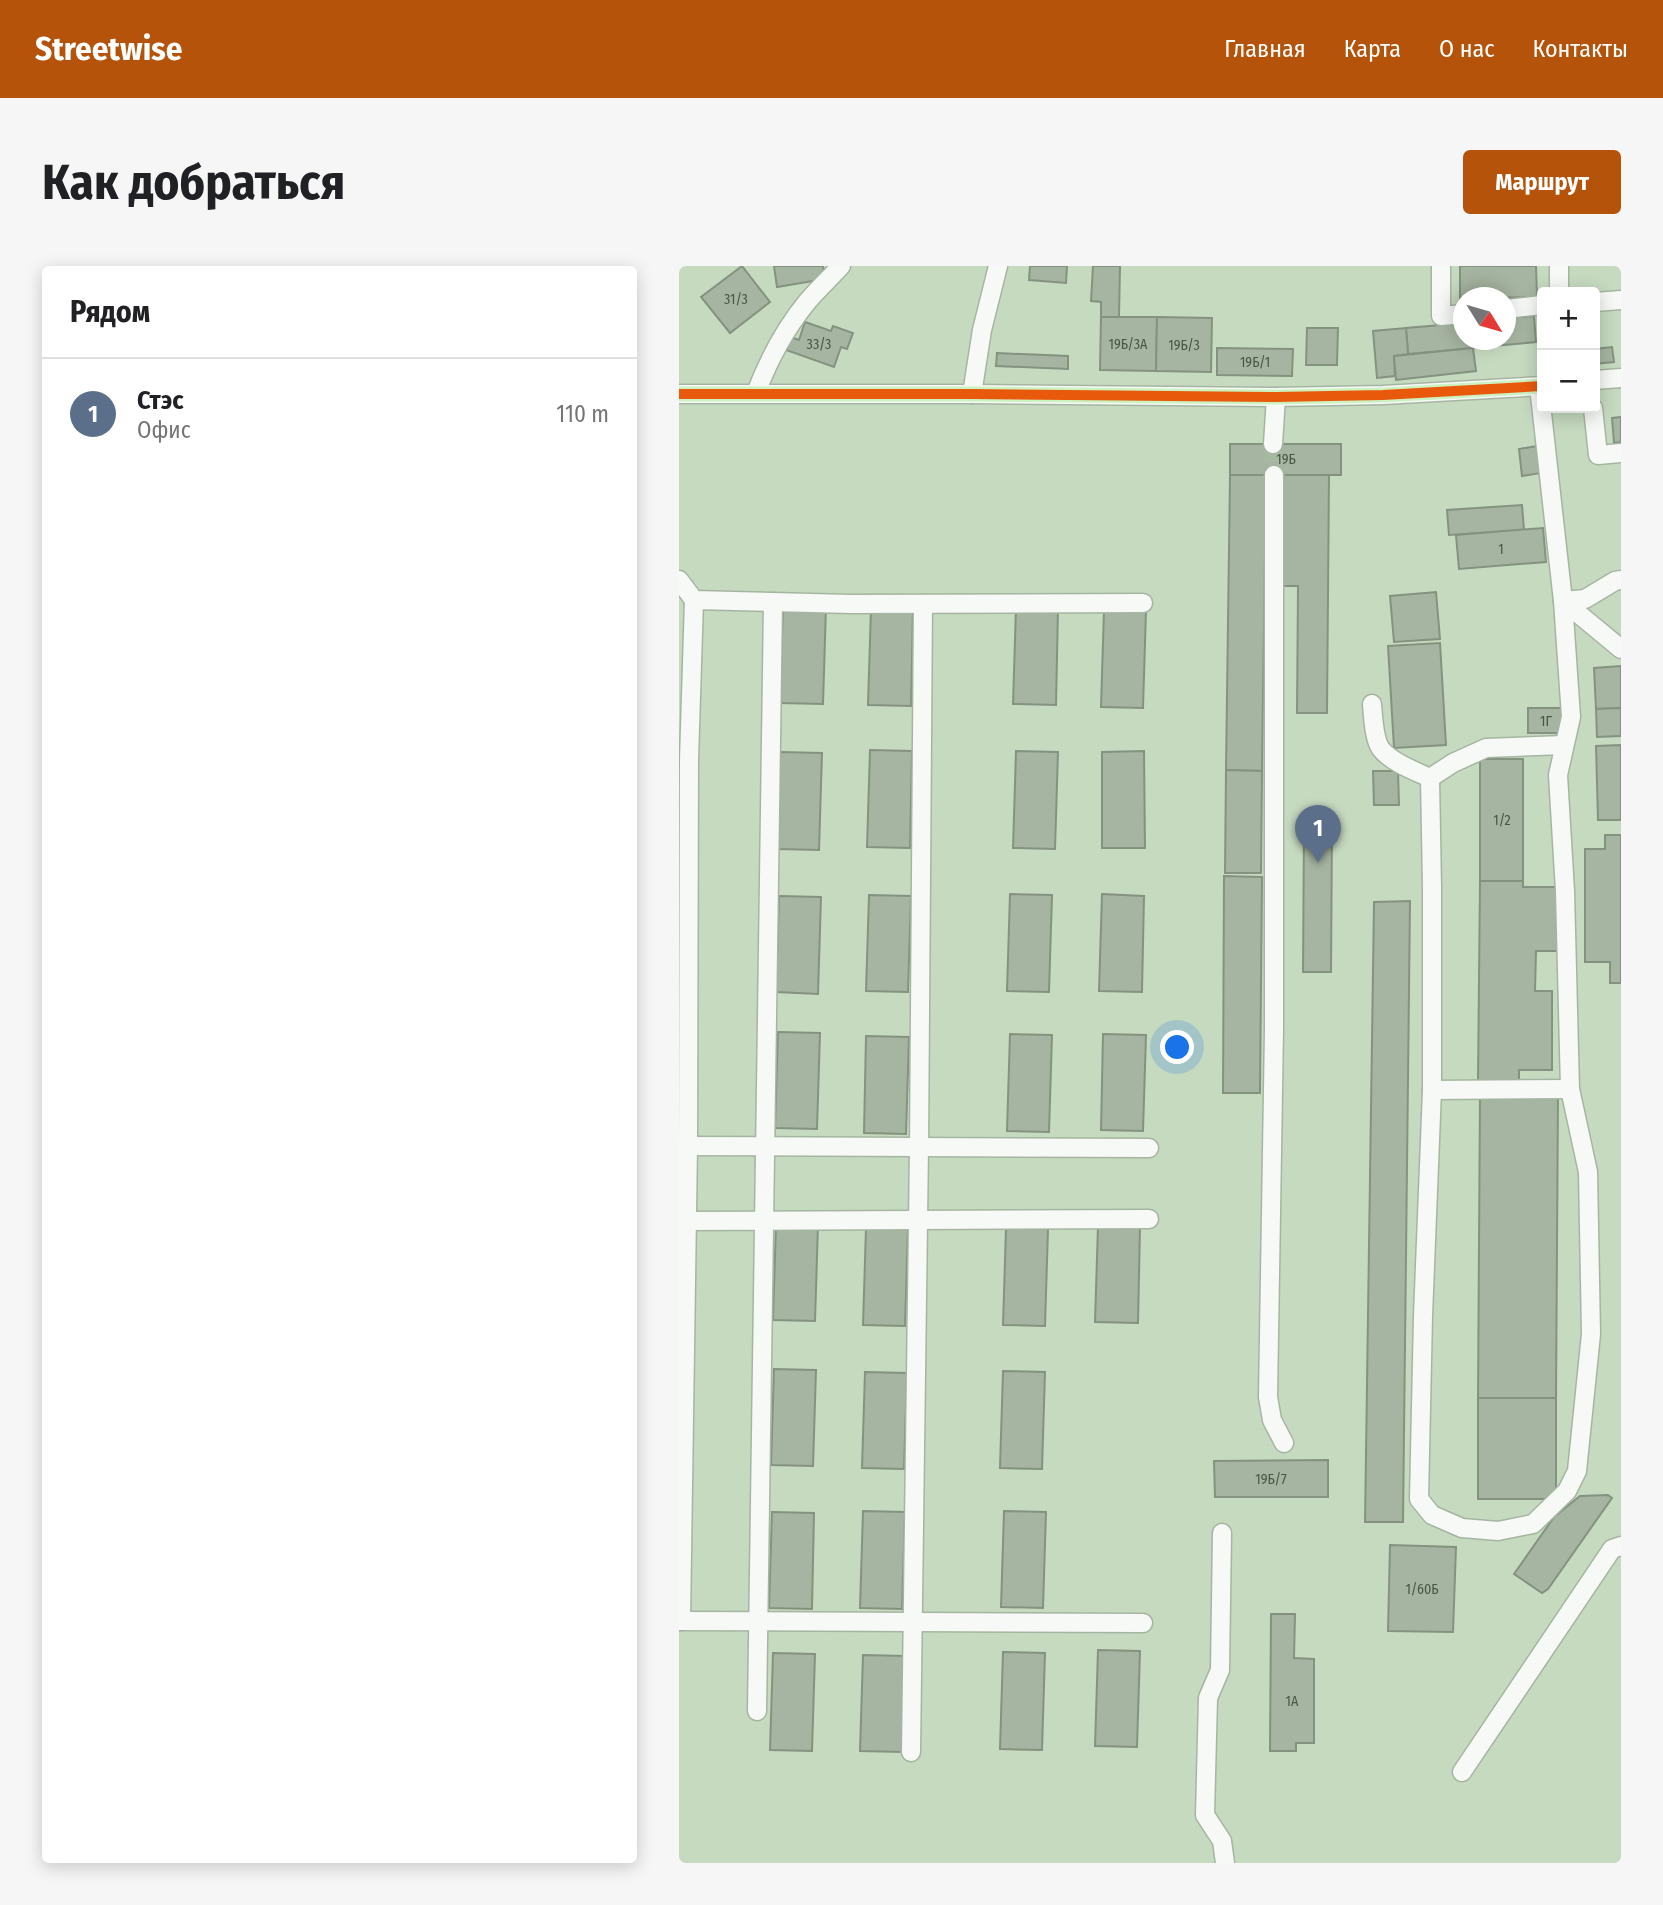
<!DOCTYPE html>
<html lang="ru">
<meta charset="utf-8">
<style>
body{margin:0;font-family:"Fira Sans Condensed",sans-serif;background:#f6f6f6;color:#202124}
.controls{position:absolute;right:21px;top:21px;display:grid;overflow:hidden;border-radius:7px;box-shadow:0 4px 18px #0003}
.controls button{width:63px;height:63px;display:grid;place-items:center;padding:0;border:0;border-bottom:2px solid #e0e0e0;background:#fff;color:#202124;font:35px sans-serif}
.compass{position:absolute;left:774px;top:21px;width:63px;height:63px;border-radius:50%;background:#fff;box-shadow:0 4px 18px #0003;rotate:127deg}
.you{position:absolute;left:499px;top:782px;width:24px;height:24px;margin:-18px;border:5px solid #fff;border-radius:50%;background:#1a73e8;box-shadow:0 0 0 10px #1a73e833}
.badge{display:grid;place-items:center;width:46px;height:46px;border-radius:50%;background:#b45309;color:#fff;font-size:23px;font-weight:700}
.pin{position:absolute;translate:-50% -58px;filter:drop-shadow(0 2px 4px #0008)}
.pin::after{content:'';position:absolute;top:37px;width:24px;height:21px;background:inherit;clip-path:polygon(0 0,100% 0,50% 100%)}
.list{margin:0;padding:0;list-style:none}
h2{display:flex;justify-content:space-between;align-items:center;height:91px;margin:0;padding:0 28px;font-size:30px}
h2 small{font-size:23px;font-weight:400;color:#757577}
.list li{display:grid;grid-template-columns:46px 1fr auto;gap:21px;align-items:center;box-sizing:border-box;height:112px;padding:0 28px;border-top:2px solid #e0e0e0}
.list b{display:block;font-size:26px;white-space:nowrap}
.list p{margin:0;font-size:23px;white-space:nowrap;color:#757577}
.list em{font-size:23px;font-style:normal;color:#757577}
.map{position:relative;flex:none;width:942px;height:1597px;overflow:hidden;border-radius:7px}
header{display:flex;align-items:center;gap:42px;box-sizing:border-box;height:98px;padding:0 35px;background:#b45309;color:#fff}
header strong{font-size:33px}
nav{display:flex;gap:38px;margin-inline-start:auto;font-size:24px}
.intro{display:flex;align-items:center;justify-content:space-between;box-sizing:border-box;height:168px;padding:0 42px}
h1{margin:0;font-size:49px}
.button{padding:18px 32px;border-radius:7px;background:#b45309;color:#fff;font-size:24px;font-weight:700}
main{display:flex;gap:42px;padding:0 42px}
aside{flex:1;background:#fff;border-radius:7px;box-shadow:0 4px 18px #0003}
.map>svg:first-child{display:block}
.building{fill:#a6b5a1;stroke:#849380;stroke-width:2}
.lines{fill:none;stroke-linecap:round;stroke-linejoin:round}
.minor-tunnel{stroke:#a6b9a1;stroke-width:18;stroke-dasharray:18 9;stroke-linecap:butt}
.minor-casing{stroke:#a6b5a1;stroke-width:21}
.minor{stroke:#f6f9f6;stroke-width:18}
.cycleway-casing{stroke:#cdf2c2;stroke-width:15}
.cycleway{stroke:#e8590c;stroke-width:10}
.labels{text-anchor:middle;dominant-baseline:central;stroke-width:5;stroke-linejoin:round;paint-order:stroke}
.number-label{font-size:14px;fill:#485643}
</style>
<header>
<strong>Streetwise</strong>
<nav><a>Главная</a><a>Карта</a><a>О нас</a><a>Контакты</a></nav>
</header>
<div class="intro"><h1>Как добраться</h1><a class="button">Маршрут</a></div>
<main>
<aside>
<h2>Рядом<small></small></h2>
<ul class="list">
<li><span class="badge" style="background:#5c6f8a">1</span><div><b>Стэс</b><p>Офис</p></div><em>110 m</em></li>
</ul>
</aside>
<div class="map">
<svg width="942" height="1597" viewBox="0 0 942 1597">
<rect width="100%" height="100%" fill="#c6dac0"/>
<g class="building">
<polygon points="63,0 91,36 51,67 22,31"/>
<polygon points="95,0 144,0 146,13 98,21"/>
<polygon points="351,0 388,0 387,17 350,14"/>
<polygon points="414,0 441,0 440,51 422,51 422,36 412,35"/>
<polygon points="781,0 857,0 858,31 785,32 785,33 781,33"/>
<polygon points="855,50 857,76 729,88 727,62 785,57 785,74 827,74 827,52"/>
<polygon points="422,51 478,51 477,105 421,104"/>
<polygon points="478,51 533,52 532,106 477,105"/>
<polygon points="126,56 152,65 154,60 174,67 168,83 162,81 155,101 107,84 112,71 120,74"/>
<polygon points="628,62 659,62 658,99 627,99"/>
<polygon points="727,62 729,88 715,90 716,110 698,112 694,65"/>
<polygon points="933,81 935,96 916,98 916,83"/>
<polygon points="538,82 614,83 613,110 538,109"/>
<polygon points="794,82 797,105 717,114 715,90"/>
<polygon points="318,87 389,90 389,103 317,100"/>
<polygon points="942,151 942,176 935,177 933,152"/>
<rect x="551" y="178" width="111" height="31"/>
<polygon points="858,180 862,207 843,210 840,183"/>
<polygon points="551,209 587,209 583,505 547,504"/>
<polygon points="604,209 650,209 648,447 618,447 619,320 603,320"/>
<polygon points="843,239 845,264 770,269 768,244"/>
<polygon points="864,262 867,296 780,303 777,269"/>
<polygon points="757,326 761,373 715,376 711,330"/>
<polygon points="104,340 147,341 144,438 101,437"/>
<polygon points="337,341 379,343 377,439 334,438"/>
<polygon points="192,342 234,343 232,440 189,439"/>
<polygon points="425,344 467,345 464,442 422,441"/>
<polygon points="761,377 767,479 715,482 709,380"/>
<polygon points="942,400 942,442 917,443 915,402"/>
<polygon points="849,442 886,442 885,467 849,467"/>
<polygon points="942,442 942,470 918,471 917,443"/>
<polygon points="942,479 942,554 919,554 917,480"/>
<polygon points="191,484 233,485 231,582 188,581"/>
<polygon points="337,485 379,486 376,583 334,582"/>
<polygon points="465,485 466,582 423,582 423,486"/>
<polygon points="101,486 143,487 140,584 98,583"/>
<rect x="801" y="493" width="43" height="122"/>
<polygon points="547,504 583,505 582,607 546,607"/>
<polygon points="694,505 719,505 720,539 695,539"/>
<polygon points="625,559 653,559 652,706 624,706"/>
<polygon points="926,569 942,569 942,717 931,717 931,696 906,696 906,583 926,583"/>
<polygon points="545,610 583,611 581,827 544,827"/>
<polygon points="801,615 844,615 844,621 879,621 879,685 857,685 856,725 873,725 873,804 840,804 840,815 799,815"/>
<polygon points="331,628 373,629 370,726 328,725"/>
<polygon points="423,628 465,630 463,726 420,725"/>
<polygon points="190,629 232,630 229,726 187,725"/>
<polygon points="100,630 142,631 139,728 97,726"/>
<polygon points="731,635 724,1256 686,1256 695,636"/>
<polygon points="99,766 141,767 138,863 96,862"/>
<polygon points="331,768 373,769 370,866 328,865"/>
<polygon points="424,768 467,769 464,865 422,864"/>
<polygon points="187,770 230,771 227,868 185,867"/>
<polygon points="801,827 879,827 877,1132 799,1132"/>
<polygon points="97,958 139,959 136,1055 94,1054"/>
<polygon points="419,960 461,961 459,1057 416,1056"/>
<polygon points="187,962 229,963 226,1060 184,1059"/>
<polygon points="327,962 369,963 366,1060 324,1059"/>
<polygon points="95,1103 137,1104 134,1200 92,1199"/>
<polygon points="324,1105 366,1106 363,1203 321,1202"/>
<polygon points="186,1106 228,1107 225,1203 183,1202"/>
<rect x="799" y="1132" width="78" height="101"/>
<polygon points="649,1194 649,1231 536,1231 535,1195"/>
<polygon points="929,1229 933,1232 869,1323 863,1327 835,1308 875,1251 901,1230"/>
<polygon points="184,1245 226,1246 223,1343 181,1342"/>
<polygon points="325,1245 367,1246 364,1342 322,1341"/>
<polygon points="93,1246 135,1247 133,1343 90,1342"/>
<polygon points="711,1279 777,1281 774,1366 709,1365"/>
<polygon points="592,1348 616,1348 615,1392 635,1393 635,1477 617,1477 617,1485 591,1485"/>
<polygon points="419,1384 461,1385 458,1481 416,1480"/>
<polygon points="324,1386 366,1387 363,1484 321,1483"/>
<polygon points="94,1387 136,1388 133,1485 91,1484"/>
<polygon points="184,1389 226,1390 224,1486 181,1485"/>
</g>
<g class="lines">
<polyline class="minor-tunnel" points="594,178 595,209"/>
<g class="minor-casing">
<g id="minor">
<polyline points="762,0 762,50 785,48"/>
<polyline points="880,0 880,26"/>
<polyline points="916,36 942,34"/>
<polyline points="827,43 863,39"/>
<polyline points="916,114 942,112"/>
<path d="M77 127C89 95 106 63 128 36 139 23 151 12 162 0"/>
<polyline points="0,128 293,128 597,131 704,129 863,120"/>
<polyline points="293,128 303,64 319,0"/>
<polyline points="914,142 919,189 942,187"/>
<polyline points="594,178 597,131"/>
<polyline points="595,209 595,763 589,1131 593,1154 605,1177"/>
<polyline points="0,314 15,334 172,338 464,337"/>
<polyline points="884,335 942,383"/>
<polyline points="884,335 906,333 936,315 942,314"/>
<path d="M693 438C694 450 695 474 702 483 712 496 736 505 751 512"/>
<polyline points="751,512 753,622 753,824 744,1050 740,1233 753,1249 783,1262 819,1265 854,1258 888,1225 898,1205 912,1068 909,906 891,823 886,625 879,509 892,451 884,335 860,120"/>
<polyline points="751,512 774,497 807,482 885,479"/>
<polyline points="753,824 891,823"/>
<polyline points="0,880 470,882"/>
<polyline points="0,955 470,953"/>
<polyline points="543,1267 541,1404 529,1432 526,1549 543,1575 546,1597"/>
<polyline points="0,1355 464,1357"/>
<polyline points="2,1355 9,880 10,494 15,334"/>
<polyline points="78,1445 94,336"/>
<polyline points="232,1486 240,881 244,338"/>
<polyline points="783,1506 933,1283 942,1280"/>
</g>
</g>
<use href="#minor" class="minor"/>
<g class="cycleway-casing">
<polyline id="cycleway" points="0,128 293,128 597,131 704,129 863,120"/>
</g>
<use href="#cycleway" class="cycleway"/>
</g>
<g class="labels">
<g class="number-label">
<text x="57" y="33">31/3</text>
<text x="140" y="78">33/3</text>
<text x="449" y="78">19Б/3А</text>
<text x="505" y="79">19Б/3</text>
<text x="576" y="96">19Б/1</text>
<text x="607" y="193">19Б</text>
<text x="822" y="283">1</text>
<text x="867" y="455">1Г</text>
<text x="823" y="554">1/2</text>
<text x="592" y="1213">19Б/7</text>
<text x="743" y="1323">1/60Б</text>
<text x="613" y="1435">1А</text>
</g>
</g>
</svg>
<div class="controls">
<button>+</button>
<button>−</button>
</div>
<svg class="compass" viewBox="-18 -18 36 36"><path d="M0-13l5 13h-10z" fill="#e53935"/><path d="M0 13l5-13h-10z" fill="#757577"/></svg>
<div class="you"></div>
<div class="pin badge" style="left:639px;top:597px;background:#5c6f8a">1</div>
</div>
</main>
